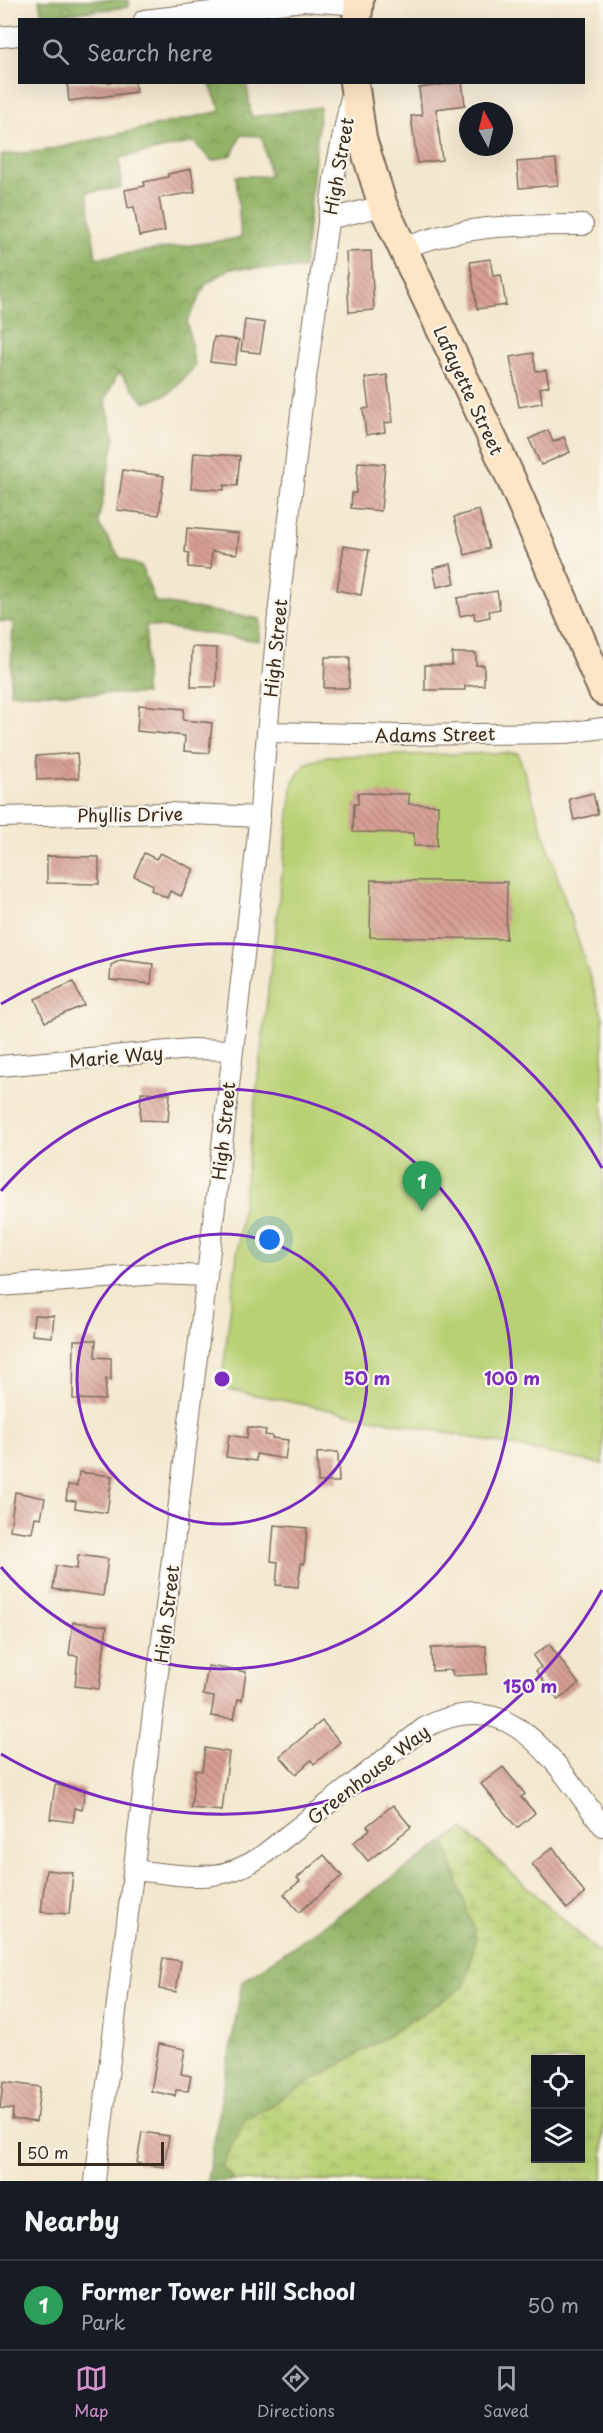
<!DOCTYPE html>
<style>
body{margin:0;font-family:"Playpen Sans",sans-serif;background:#20242c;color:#f1f3f6}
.controls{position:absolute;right:18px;bottom:18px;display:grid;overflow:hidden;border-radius:0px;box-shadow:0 6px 24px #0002}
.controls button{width:54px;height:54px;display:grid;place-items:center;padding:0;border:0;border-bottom:2px solid #363941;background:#171b24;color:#f1f3f6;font:30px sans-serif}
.compass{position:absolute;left:459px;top:102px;width:54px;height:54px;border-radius:50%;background:#171b24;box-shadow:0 6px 24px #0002;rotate:353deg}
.scale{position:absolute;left:18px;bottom:15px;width:146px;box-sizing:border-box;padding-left:6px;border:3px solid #3b2a1e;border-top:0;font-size:16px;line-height:21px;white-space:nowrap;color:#3b2a1e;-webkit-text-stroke:4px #fbf7ec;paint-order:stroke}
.you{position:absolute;left:270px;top:1240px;width:21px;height:21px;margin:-15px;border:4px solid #fff;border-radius:50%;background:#1a73e8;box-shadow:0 0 0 9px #1a73e833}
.badge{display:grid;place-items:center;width:39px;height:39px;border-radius:50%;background:#d690ce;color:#fff;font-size:20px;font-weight:700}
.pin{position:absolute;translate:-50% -50px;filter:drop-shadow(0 2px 3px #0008)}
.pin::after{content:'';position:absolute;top:32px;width:21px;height:18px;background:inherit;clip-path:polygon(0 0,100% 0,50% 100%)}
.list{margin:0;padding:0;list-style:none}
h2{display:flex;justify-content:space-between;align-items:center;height:78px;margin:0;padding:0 24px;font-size:26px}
h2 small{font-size:20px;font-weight:400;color:#9ea1a6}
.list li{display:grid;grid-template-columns:39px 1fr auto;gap:18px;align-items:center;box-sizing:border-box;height:90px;padding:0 24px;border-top:2px solid #363941}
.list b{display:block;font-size:22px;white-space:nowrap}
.list p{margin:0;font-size:20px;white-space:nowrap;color:#9ea1a6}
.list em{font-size:20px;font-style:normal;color:#9ea1a6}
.icon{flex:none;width:33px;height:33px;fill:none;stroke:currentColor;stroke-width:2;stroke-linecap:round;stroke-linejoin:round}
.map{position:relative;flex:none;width:603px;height:2181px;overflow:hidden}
.search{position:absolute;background:#171b24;box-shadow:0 6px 24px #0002;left:18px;right:18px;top:18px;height:66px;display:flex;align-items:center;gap:15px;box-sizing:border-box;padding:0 21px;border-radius:0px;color:#9ea1a6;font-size:22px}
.sheet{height:168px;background:#171b24}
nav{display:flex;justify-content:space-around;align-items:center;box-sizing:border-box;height:84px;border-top:2px solid #363941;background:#171b24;font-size:16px;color:#9ea1a6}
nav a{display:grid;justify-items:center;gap:3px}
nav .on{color:#d690ce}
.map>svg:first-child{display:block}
.green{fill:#b9d175;stroke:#7a7e4a;stroke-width:1.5}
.forest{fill:url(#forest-crowns);stroke:#666e42;stroke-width:1.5;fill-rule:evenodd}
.wetland{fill:url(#wetland-marsh);stroke:#7a7e4a;stroke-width:1.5;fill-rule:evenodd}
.building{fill:url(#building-back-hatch)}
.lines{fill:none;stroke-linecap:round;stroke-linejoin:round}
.minor-casing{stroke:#7b6c5c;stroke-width:22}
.secondary-casing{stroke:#7b6c5c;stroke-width:32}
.minor{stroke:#fff;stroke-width:20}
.secondary{stroke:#fee5c5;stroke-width:28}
.ring{fill:none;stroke:#7b2cbf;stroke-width:3}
.labels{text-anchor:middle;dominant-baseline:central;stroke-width:4.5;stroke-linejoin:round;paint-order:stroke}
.street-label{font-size:18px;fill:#3b2a1e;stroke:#fbf7ec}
.centre{fill:#7b2cbf;stroke:#fbf7ec;stroke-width:3}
.ring-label{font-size:18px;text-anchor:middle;font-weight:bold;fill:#7b2cbf;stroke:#fbf7ec;stroke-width:4.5;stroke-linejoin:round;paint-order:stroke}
</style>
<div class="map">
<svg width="603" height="2181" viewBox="0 0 603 2181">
<defs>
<pattern id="forest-crowns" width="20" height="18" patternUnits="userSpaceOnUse" patternTransform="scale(1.5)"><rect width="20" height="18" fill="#92b366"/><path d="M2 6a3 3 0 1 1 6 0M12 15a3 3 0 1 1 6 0" fill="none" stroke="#789253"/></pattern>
<pattern id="wetland-marsh" width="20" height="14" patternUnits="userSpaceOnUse" patternTransform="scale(1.5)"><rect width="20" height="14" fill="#b9d175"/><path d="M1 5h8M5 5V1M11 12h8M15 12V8" fill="none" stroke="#a0b465"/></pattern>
<pattern id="building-back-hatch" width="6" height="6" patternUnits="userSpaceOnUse" patternTransform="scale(1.5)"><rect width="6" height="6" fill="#d79f94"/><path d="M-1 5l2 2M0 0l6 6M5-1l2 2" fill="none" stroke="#b08278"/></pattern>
</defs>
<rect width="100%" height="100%" fill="#fbf7ec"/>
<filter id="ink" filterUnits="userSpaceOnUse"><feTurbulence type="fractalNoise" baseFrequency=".0167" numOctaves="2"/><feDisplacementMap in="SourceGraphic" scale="12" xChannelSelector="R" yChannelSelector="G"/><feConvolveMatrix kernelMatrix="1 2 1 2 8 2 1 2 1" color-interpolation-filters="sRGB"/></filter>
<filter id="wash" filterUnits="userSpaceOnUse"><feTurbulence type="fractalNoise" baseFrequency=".008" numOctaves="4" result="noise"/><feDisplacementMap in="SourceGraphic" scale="24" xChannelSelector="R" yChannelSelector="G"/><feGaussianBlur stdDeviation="1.35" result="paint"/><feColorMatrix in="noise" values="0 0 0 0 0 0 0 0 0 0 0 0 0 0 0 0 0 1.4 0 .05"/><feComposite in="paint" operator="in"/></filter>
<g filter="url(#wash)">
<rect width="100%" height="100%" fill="#f3e8cf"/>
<polygon class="green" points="518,753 603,1018 603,1464 221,1388 293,781 305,764 327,756"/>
<g class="forest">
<polygon points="39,0 129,0 129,7 42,16"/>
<path d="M209 83H247L251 117 320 107 304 269 231 268 206 284 187 322 195 366 170 393 145 403 119 372 105 400 115 437 98 523 120 558 142 567 155 602 260 619 259 641 146 625 145 694 10 693 13 622 0 621V155L43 151 221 111ZM241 135 262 136 270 176H236L241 238 96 258 87 192 121 188 120 158 194 142 212 161 232 155Z"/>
<path d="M463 1829 603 1956V2181H207L242 1982ZM536 2060H580V2158H536Z"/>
</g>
<path class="wetland" d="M463 1829 603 1956V2181H234L222 2166 245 2120 386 2037 465 1986 476 1938 445 1842ZM536 2060H580V2158H536Z"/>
<g id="blocks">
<g class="building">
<polygon points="67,82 135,82 136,92 69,101"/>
<polygon points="462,82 465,105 436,109 442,160 417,163 411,116 422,115 419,88"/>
<polygon points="556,159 558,185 519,188 517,162"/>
<polygon points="191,169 195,192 159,198 165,231 139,236 134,207 128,208 125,190 145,186 144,182 168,177 168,174"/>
<polygon points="371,251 374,310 349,312 346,252"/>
<polygon points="490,259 493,276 501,275 506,305 477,309 470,262"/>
<polygon points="245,320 265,323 260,353 241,351"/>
<polygon points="214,337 239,340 235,365 210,362"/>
<polygon points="533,353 536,371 546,370 549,386 540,388 542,403 519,407 510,357"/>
<polygon points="387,375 393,422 384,423 385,432 366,435 363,409 369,408 365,378"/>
<polygon points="548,430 553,442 564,437 570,452 541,465 529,439"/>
<polygon points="194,453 240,456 237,486 224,485 224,490 191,488"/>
<polygon points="358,462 385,464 381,511 351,508 352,493 356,493"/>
<polygon points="123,470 164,476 159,515 117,510"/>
<polygon points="479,510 489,548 465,555 454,517"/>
<polygon points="187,528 239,533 237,554 212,551 211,569 188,567 189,553 185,552"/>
<polygon points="344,546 369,550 361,595 337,590"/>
<polygon points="451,564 455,583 437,587 433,568"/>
<polygon points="497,591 500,609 489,611 490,617 475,620 474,613 460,616 457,598"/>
<polygon points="192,647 217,648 216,687 191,687"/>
<polygon points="452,653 476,653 476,665 484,665 484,685 465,686 465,690 425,690 425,665 452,665"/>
<polygon points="325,657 350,657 349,688 324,688"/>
<polygon points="139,705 184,709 183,720 212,723 209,753 184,751 185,736 137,731"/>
<polygon points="77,753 79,778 37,780 36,756"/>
<polygon points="358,793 409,794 409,804 438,805 437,846 414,846 414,833 353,832 354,804 358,804"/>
<polygon points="593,793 598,814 574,820 569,799"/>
<polygon points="144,853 156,859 160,853 194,869 181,896 170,891 167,898 151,890 153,885 134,876"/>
<polygon points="47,856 99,857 99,884 47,883"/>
<polygon points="371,880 507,882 506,939 370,937"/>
<polygon points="121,960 153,964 151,984 110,980 111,965"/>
<polygon points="73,982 84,1005 45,1022 35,999"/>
<polygon points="141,1092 170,1094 168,1121 140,1120"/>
<polygon points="34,1315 54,1316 52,1337 32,1335"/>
<polygon points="74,1340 96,1340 95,1357 111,1358 111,1380 106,1379 105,1400 73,1399"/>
<polygon points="248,1427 266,1430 265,1435 272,1436 272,1438 288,1440 285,1459 256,1454 256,1461 226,1457 229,1435 247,1438"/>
<polygon points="338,1452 339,1482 318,1482 317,1453"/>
<polygon points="79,1472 112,1476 107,1513 75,1508 76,1501 66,1500 68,1485 77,1486"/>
<polygon points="15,1492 45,1498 41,1518 35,1517 32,1533 10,1530"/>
<polygon points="274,1525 307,1528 304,1564 301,1563 298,1587 276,1585 278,1562 271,1561"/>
<polygon points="78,1555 108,1559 103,1596 53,1589 56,1566 77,1569"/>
<polygon points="73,1622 107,1626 99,1689 75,1686 78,1656 69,1655"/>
<polygon points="549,1644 579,1684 558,1700 536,1671 541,1667 533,1656"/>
<polygon points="486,1646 487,1674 453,1676 452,1670 432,1671 431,1648"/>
<polygon points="208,1666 246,1672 242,1700 238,1699 234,1719 211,1716 214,1697 203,1695"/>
<polygon points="322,1721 340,1742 314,1764 311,1760 296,1774 280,1756"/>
<polygon points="205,1748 229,1752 222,1811 191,1808 195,1770 202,1771"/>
<polygon points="503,1767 525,1794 521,1797 535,1813 517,1828 481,1784"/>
<polygon points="55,1785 85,1789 82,1810 75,1808 73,1822 50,1819"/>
<polygon points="393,1805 411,1827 368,1861 353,1843 370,1829 367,1826"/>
<polygon points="553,1847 585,1894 567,1909 532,1864"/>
<polygon points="324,1855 342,1876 299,1912 284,1894 300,1881 297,1878"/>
<polygon points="46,1870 73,1873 69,1914 41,1912"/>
<polygon points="163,1958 181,1961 176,1992 159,1989"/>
<polygon points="159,2044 185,2049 181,2074 191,2076 188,2091 176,2090 175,2096 151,2091"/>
<polygon points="3,2082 40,2087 36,2122 12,2119 13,2109 0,2108"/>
<polygon points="142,2132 169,2136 164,2167 137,2163"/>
</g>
</g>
</g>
<g filter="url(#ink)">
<use href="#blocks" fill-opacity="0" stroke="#7b6c5c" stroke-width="1.5"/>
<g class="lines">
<g class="minor-casing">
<g id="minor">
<polyline points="144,20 304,1 359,5"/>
<polyline points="0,37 20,35"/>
<polyline points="328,219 383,206"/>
<path d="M402 249C461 224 520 225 583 225"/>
<polyline points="267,732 403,735 566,733 603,728"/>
<polyline points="0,817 167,813 260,817"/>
<polyline points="0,1066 191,1049 233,1050"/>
<polyline points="0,1286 158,1274 207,1276"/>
<path d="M134 1870C182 1875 220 1886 263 1855L424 1728C513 1680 556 1766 603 1826"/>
<polyline points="95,2181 207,1276 257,842 278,615 301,413 335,173 351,97"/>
</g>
</g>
<g class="secondary-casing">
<g id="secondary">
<polyline points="357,20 359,0"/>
<polyline points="354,82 362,139 383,206 508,472 603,691"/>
</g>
</g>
<use href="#minor" class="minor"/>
<use href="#secondary" class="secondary"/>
</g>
</g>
<g class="ring">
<circle cx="222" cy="1379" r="145"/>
<path d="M1 1191A290 290 0 1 1 1 1567"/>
<path d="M602 1590A435 435 0 0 1 1 1754M1 1004A435 435 0 0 1 602 1168"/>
</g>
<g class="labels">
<g class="street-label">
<text transform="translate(338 166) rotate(-80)">High Street</text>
<text transform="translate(469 390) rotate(65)">Lafayette Street</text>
<text transform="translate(275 648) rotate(-84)">High Street</text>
<text transform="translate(435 734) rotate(-1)">Adams Street</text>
<text transform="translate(130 814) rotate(-1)">Phyllis Drive</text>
<text transform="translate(116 1056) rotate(-5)">Marie Way</text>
<text transform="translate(223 1131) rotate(-84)">High Street</text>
<text transform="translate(166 1614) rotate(-83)">High Street</text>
<text transform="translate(368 1774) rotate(-38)">Greenhouse Way</text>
</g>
</g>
<circle cx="222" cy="1379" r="9" class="centre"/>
<g class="ring-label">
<text x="367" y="1385">50 m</text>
<text x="512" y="1385">100 m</text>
<text x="530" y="1693">150 m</text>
</g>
</svg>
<div class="controls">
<button><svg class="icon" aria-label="locate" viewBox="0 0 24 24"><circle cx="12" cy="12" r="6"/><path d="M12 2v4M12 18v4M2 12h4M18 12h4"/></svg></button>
<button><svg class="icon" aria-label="layers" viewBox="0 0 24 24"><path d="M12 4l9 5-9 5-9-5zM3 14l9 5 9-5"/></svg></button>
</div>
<svg class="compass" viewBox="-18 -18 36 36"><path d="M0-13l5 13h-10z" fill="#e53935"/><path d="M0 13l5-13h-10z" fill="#9ea1a6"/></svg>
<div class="scale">50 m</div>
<div class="you"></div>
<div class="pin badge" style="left:422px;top:1211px;background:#2e9e5b">1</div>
<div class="search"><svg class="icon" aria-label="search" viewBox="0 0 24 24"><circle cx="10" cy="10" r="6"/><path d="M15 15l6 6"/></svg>Search here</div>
</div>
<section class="sheet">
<h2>Nearby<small></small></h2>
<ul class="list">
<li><span class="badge" style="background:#2e9e5b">1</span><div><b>Former Tower Hill School</b><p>Park</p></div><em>50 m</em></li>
</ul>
</section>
<nav>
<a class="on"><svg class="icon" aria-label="map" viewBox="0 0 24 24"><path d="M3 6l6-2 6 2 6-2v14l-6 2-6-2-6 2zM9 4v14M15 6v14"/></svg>Map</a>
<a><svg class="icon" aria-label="directions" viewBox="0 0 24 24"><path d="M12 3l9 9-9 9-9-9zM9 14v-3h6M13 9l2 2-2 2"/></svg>Directions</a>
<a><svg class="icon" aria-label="saved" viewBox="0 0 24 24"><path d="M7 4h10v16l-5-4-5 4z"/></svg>Saved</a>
</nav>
